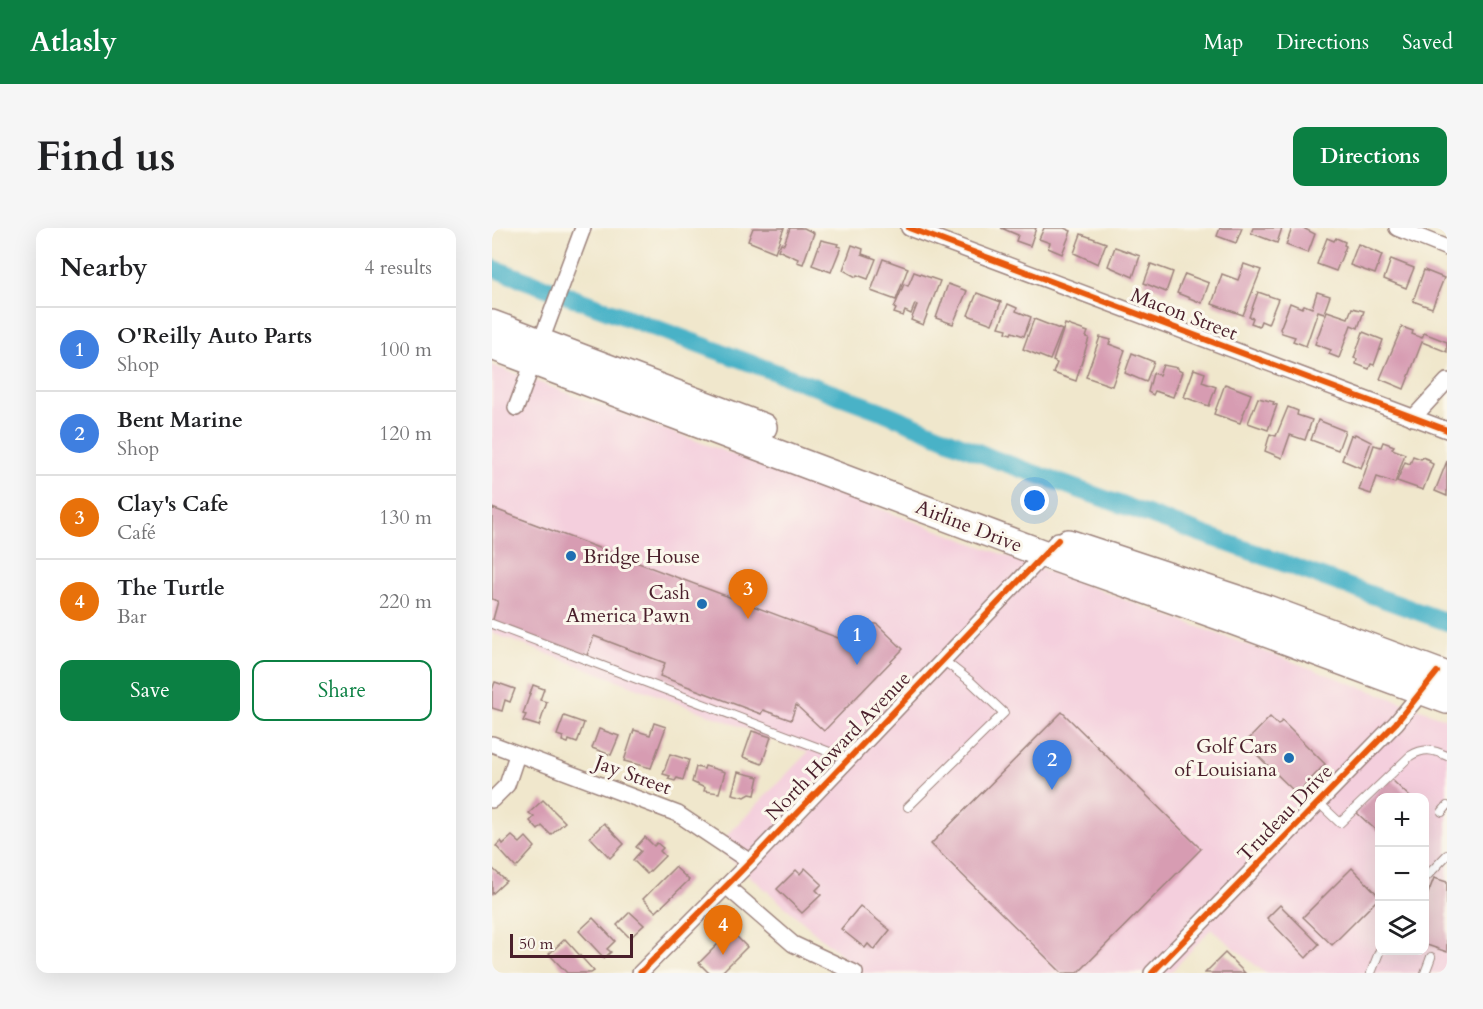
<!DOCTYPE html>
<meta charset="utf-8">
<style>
body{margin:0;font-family:Cardo,serif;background:#f6f6f6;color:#202124}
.controls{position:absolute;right:18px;bottom:18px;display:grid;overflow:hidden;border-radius:12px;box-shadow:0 6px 24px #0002}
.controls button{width:54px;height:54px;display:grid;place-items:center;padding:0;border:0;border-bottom:2px solid #e0e0e0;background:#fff;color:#202124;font:30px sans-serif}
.scale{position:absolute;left:18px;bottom:15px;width:123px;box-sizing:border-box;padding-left:6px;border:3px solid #4a1f2b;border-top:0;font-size:16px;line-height:21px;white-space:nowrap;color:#4a1f2b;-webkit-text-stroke:4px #fbf7ec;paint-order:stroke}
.you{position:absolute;left:543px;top:273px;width:21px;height:21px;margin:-15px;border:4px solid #fff;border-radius:50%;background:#1a73e8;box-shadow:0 0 0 9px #1a73e833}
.badge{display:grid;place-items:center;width:39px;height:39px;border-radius:50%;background:#0b8043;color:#fff;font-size:20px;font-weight:700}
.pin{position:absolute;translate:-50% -50px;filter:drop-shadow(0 2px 3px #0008)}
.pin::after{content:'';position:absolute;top:32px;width:21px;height:18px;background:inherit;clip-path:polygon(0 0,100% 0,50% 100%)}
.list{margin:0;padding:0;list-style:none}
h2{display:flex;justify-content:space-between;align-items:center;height:78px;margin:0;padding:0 24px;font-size:26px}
h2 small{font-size:20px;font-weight:400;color:#757577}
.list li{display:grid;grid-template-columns:39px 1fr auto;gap:18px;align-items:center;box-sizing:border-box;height:84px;padding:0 24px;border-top:2px solid #e0e0e0}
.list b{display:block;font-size:22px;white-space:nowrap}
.list p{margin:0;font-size:20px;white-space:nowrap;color:#757577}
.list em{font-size:20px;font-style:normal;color:#757577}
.actions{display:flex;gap:12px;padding:18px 24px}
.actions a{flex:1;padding:14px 0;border:2px solid #0b8043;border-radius:12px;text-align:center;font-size:21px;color:#0b8043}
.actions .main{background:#0b8043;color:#fff}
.icon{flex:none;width:33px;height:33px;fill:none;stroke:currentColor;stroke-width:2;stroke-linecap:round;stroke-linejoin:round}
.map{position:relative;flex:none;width:955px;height:745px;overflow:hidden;border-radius:12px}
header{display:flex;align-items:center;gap:36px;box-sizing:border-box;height:84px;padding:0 30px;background:#0b8043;color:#fff}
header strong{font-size:28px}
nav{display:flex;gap:33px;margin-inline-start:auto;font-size:21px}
.intro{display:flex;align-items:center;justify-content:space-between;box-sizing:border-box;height:144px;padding:0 36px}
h1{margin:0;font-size:42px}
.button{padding:15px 27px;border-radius:12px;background:#0b8043;color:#fff;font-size:21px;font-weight:700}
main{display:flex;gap:36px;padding:0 36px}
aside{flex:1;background:#fff;border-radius:12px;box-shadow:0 6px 24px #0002}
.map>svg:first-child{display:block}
.built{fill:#f4cfdd;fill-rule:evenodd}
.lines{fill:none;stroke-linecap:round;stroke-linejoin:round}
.canal{stroke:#49b2c7;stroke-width:18}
.building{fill:#d79cb2}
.lane-casing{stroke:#9d837c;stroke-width:10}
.street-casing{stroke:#9d837c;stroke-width:18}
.highway-casing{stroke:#9d837c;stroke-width:30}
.lane{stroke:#fff;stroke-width:8}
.street{stroke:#fff;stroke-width:15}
.highway{stroke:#fff;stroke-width:27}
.cycleway-casing{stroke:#fbf7ec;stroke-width:10}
.cycleway{stroke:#e8590c;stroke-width:6}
.poi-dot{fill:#1f6fb2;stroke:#fbf7ec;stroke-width:2}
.labels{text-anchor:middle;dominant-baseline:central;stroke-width:6;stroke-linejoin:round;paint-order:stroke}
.street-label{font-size:20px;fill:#4a1f2b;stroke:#fbf7ec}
.poi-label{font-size:20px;fill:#4a1f2b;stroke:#fbf7ec;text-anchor:end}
</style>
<header>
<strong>Atlasly</strong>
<nav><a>Map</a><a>Directions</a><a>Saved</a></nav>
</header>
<div class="intro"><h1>Find us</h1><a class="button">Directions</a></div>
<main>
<aside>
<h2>Nearby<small>4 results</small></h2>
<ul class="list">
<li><span class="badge" style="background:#3f7fe0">1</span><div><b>O'Reilly Auto Parts</b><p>Shop</p></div><em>100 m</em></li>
<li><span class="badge" style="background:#3f7fe0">2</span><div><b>Bent Marine</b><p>Shop</p></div><em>120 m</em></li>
<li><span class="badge" style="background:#e8710a">3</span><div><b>Clay's Cafe</b><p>Café</p></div><em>130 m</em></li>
<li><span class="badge" style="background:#e8710a">4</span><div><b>The Turtle</b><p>Bar</p></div><em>220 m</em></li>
</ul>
<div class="actions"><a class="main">Save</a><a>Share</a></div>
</aside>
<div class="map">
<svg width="955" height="745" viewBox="0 0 955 745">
<rect width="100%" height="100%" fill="#fbf7ec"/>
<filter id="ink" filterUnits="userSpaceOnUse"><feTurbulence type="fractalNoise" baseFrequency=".0167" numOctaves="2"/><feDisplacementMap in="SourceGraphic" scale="12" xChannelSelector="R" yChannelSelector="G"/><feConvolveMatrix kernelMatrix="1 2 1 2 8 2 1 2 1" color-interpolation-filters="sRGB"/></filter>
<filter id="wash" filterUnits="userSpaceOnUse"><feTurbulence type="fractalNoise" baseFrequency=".008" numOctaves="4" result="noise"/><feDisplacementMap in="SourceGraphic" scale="24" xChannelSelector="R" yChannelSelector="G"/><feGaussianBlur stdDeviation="1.35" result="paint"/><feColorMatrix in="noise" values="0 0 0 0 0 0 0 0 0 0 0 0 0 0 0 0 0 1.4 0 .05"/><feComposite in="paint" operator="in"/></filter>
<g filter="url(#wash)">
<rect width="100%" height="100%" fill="#f0e7cc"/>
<path class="built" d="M0 137 955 491V745H773L719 701 678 745H370L224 619 316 524 0 405ZM888 570H932V722H888Z"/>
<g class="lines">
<polyline class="canal" points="0,40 389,183 502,231 955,394"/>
</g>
<g id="blocks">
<g class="building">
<polygon points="261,0 292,0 283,24 256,13"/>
<polygon points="298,0 312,0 322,5 311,36 305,34 306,31 286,22 289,15 292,16"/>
<polygon points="509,0 544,0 538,18 524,13 526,7"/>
<polygon points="552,0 572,0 579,3 570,26 556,20 558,15 547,11"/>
<polygon points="728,0 750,0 744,15 725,8"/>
<polygon points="761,0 790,0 785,15 759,5"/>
<polygon points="800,0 813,0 813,1 823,6 816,25 794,17"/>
<polygon points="589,6 614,15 606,36 582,25"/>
<polygon points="835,10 842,13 844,10 853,14 852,17 854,18 844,43 825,36"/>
<polygon points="329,12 346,16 345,18 349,19 339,44 320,37"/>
<polygon points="866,16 890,27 883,46 858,37"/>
<polygon points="360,17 371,21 370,26 384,31 376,51 365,47 364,49 351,42"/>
<polygon points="623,19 648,28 641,49 616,38"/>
<polygon points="391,31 416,40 404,72 379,63"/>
<polygon points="899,31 922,40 914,60 892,51"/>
<polygon points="659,36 681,44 674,64 652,55"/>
<polygon points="752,36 769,42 751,87 720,76 730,46 746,52"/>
<polygon points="932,42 952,50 940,80 921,73"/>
<polygon points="422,44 448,53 431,97 419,92 425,77 423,76 419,86 413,83 411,88 402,85 404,81 402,80 412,56 416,58"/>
<polygon points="693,46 717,55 710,75 685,65"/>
<polygon points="456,56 475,63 461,96 444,90"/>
<polygon points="766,64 786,71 776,96 769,93 767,98 759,95 761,90 757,89"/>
<polygon points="825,64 838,68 832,85 826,83 814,118 801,113 803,109 790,105 788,101 798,75 810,80 812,77 820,80"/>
<polygon points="485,65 509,74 500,96 476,87"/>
<polygon points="516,76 525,80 524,83 539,89 532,108 520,104 519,106 514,104 515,101 507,99"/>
<polygon points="860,80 872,83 866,100 859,97 847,130 837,126 839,122 823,116 835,83 856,90"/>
<polygon points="542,91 570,102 558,132 531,121"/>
<polygon points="573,96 596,104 594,109 597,110 584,153 561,145 565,135 561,133"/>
<polygon points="910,99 921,103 920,106 930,110 932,105 955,114 955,124 930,114 912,161 888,151"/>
<polygon points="871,104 891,112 882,137 879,136 877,141 864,136 865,131 862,130"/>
<polygon points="608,109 619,112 617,116 633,122 620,158 594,149"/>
<polygon points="640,125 662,134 654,154 633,145"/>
<polygon points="671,137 686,140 686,142 690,144 681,169 663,163 661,167 656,164 661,145 667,147"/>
<polygon points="702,141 713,145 710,154 724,159 717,178 692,169"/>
<polygon points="733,156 759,166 748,195 722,186"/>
<polygon points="766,170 782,174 781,176 785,177 776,202 756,195"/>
<polygon points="796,179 806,183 805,187 820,192 813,212 798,207 790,230 773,223 778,206 784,208"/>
<polygon points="826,192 853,203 846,222 819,212"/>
<polygon points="863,206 879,214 869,240 850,232 859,207 862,208"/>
<polygon points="891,214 902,218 900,221 913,226 903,255 885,249 879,266 867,262 882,217 889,219"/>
<polygon points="921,228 929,231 930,229 938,232 937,234 941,236 931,262 905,253 913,234 918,236"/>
<polygon points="955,233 955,268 943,263"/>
<polygon points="0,280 354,413 371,396 385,396 411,421 332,503 304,477 299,492 271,482 269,486 168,448 173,435 102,408 94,430 0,395 6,373 0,371"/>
<polygon points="3,454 23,461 18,474 13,472 10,483 0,480 0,462"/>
<polygon points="41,457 52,461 48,472 55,474 47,498 31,493 34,487 31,486"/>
<polygon points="570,484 709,621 586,745 570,745 439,616"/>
<polygon points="72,488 92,495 85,515 77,512 76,515 70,513 71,509 65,507"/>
<polygon points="778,489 786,497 790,493 833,536 805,566 761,523 765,519 757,511"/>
<polygon points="162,495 174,499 159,540 132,533 142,502 158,507"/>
<polygon points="107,501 127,508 119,527 100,520"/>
<polygon points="260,503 279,509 270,536 251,529"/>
<polygon points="178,526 197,532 191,552 185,550 183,553 176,551 178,548 171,546"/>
<polygon points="213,538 233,544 227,565 212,563 213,560 200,554 204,539 212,541"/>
<polygon points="246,544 267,549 263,567 258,566 253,569 240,566"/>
<polygon points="898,550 919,570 888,570 888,606 865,585"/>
<polygon points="51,572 73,594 59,607 50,598 46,602 38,593 42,589 37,585"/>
<polygon points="112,595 132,616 118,630 98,609"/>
<polygon points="20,608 28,615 34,609 43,619 24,640 4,618 9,613 11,616"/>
<polygon points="153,609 162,618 165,615 171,620 168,623 173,628 155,646 141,632 149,623 144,619"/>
<polygon points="183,639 197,652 164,684 151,671"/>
<polygon points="0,640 14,653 0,666"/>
<polygon points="313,640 330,656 324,662 329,667 310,685 285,661 304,642 308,646"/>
<polygon points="860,640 888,669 840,717 811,689"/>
<polygon points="942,650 955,654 955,724 932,716 932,676"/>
<polygon points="788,677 827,716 814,730 775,690"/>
<polygon points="368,678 398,702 382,722 376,716 373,720 349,701"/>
<polygon points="138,684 152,697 138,710 125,697"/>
<polygon points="101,690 123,713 115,721 119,724 112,730 87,703"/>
<polygon points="239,703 255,719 229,745 217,745 207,735"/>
<polygon points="73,711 102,743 99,745 75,745 57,726"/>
<polygon points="733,725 753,745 713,745"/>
</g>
</g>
</g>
<g filter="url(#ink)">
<use href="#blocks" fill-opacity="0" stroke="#9d837c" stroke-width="1.5"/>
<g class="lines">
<g class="lane-casing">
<g id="lane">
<polyline points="0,396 356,531"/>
<path d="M827 575 848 595 918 528C932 520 940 521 955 528"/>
<polyline points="416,579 512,485 478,453 451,432"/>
<polyline points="950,584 955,578"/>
<polyline points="932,651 955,627"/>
<polyline points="879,745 888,722"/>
<polyline points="933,745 939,729"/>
</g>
</g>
<g class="street-casing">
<g id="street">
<polyline points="417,0 955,202"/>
<polyline points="905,0 955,20"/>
<polyline points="24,180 91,0"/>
<polyline points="921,190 955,153"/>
<polyline points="0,516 186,586 258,634"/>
<polyline points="0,572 15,557 25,527"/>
<polyline points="234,658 301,716 363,745"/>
<polyline points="148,745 258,634 566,312"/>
<polyline points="660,745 904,495 934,459"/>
</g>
</g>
<g class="highway-casing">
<g id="highway">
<polyline points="0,96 271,199"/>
<polyline points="0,118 552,326 736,391 955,472"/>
<polyline points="576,315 775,381 955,448"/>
</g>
</g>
<use href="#lane" class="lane"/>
<use href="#street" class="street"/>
<use href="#highway" class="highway"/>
<g class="cycleway-casing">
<g id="cycleway">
<polyline points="417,0 955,202"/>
<polyline points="148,745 258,634 566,312"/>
<polyline points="660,745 904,495 945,444"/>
</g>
</g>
<use href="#cycleway" class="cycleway"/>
</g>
</g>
<g class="poi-dot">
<circle cx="79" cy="328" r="6"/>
<circle cx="210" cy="376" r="6"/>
<circle cx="797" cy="530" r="6"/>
</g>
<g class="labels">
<g class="street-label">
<text transform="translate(692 86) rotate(21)">Macon Street</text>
<text transform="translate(477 298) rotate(21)">Airline Drive</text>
<text transform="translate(346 518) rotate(-46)">North Howard Avenue</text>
<text transform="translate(141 547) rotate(20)">Jay Street</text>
<text transform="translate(793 585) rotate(-46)">Trudeau Drive</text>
</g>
<g class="poi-label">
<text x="91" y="328" text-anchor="start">Bridge House</text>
<text x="198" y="364">Cash<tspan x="198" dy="23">America Pawn</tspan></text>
<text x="785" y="518">Golf Cars<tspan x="785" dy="23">of Louisiana</tspan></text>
</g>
</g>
</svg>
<div class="controls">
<button>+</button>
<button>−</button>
<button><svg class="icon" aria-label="layers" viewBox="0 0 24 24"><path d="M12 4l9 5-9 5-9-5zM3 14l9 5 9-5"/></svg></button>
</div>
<div class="scale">50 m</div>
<div class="you"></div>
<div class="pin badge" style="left:365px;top:437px;background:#3f7fe0">1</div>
<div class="pin badge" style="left:560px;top:562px;background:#3f7fe0">2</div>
<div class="pin badge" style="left:256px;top:391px;background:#e8710a">3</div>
<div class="pin badge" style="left:231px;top:727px;background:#e8710a">4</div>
</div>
</main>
